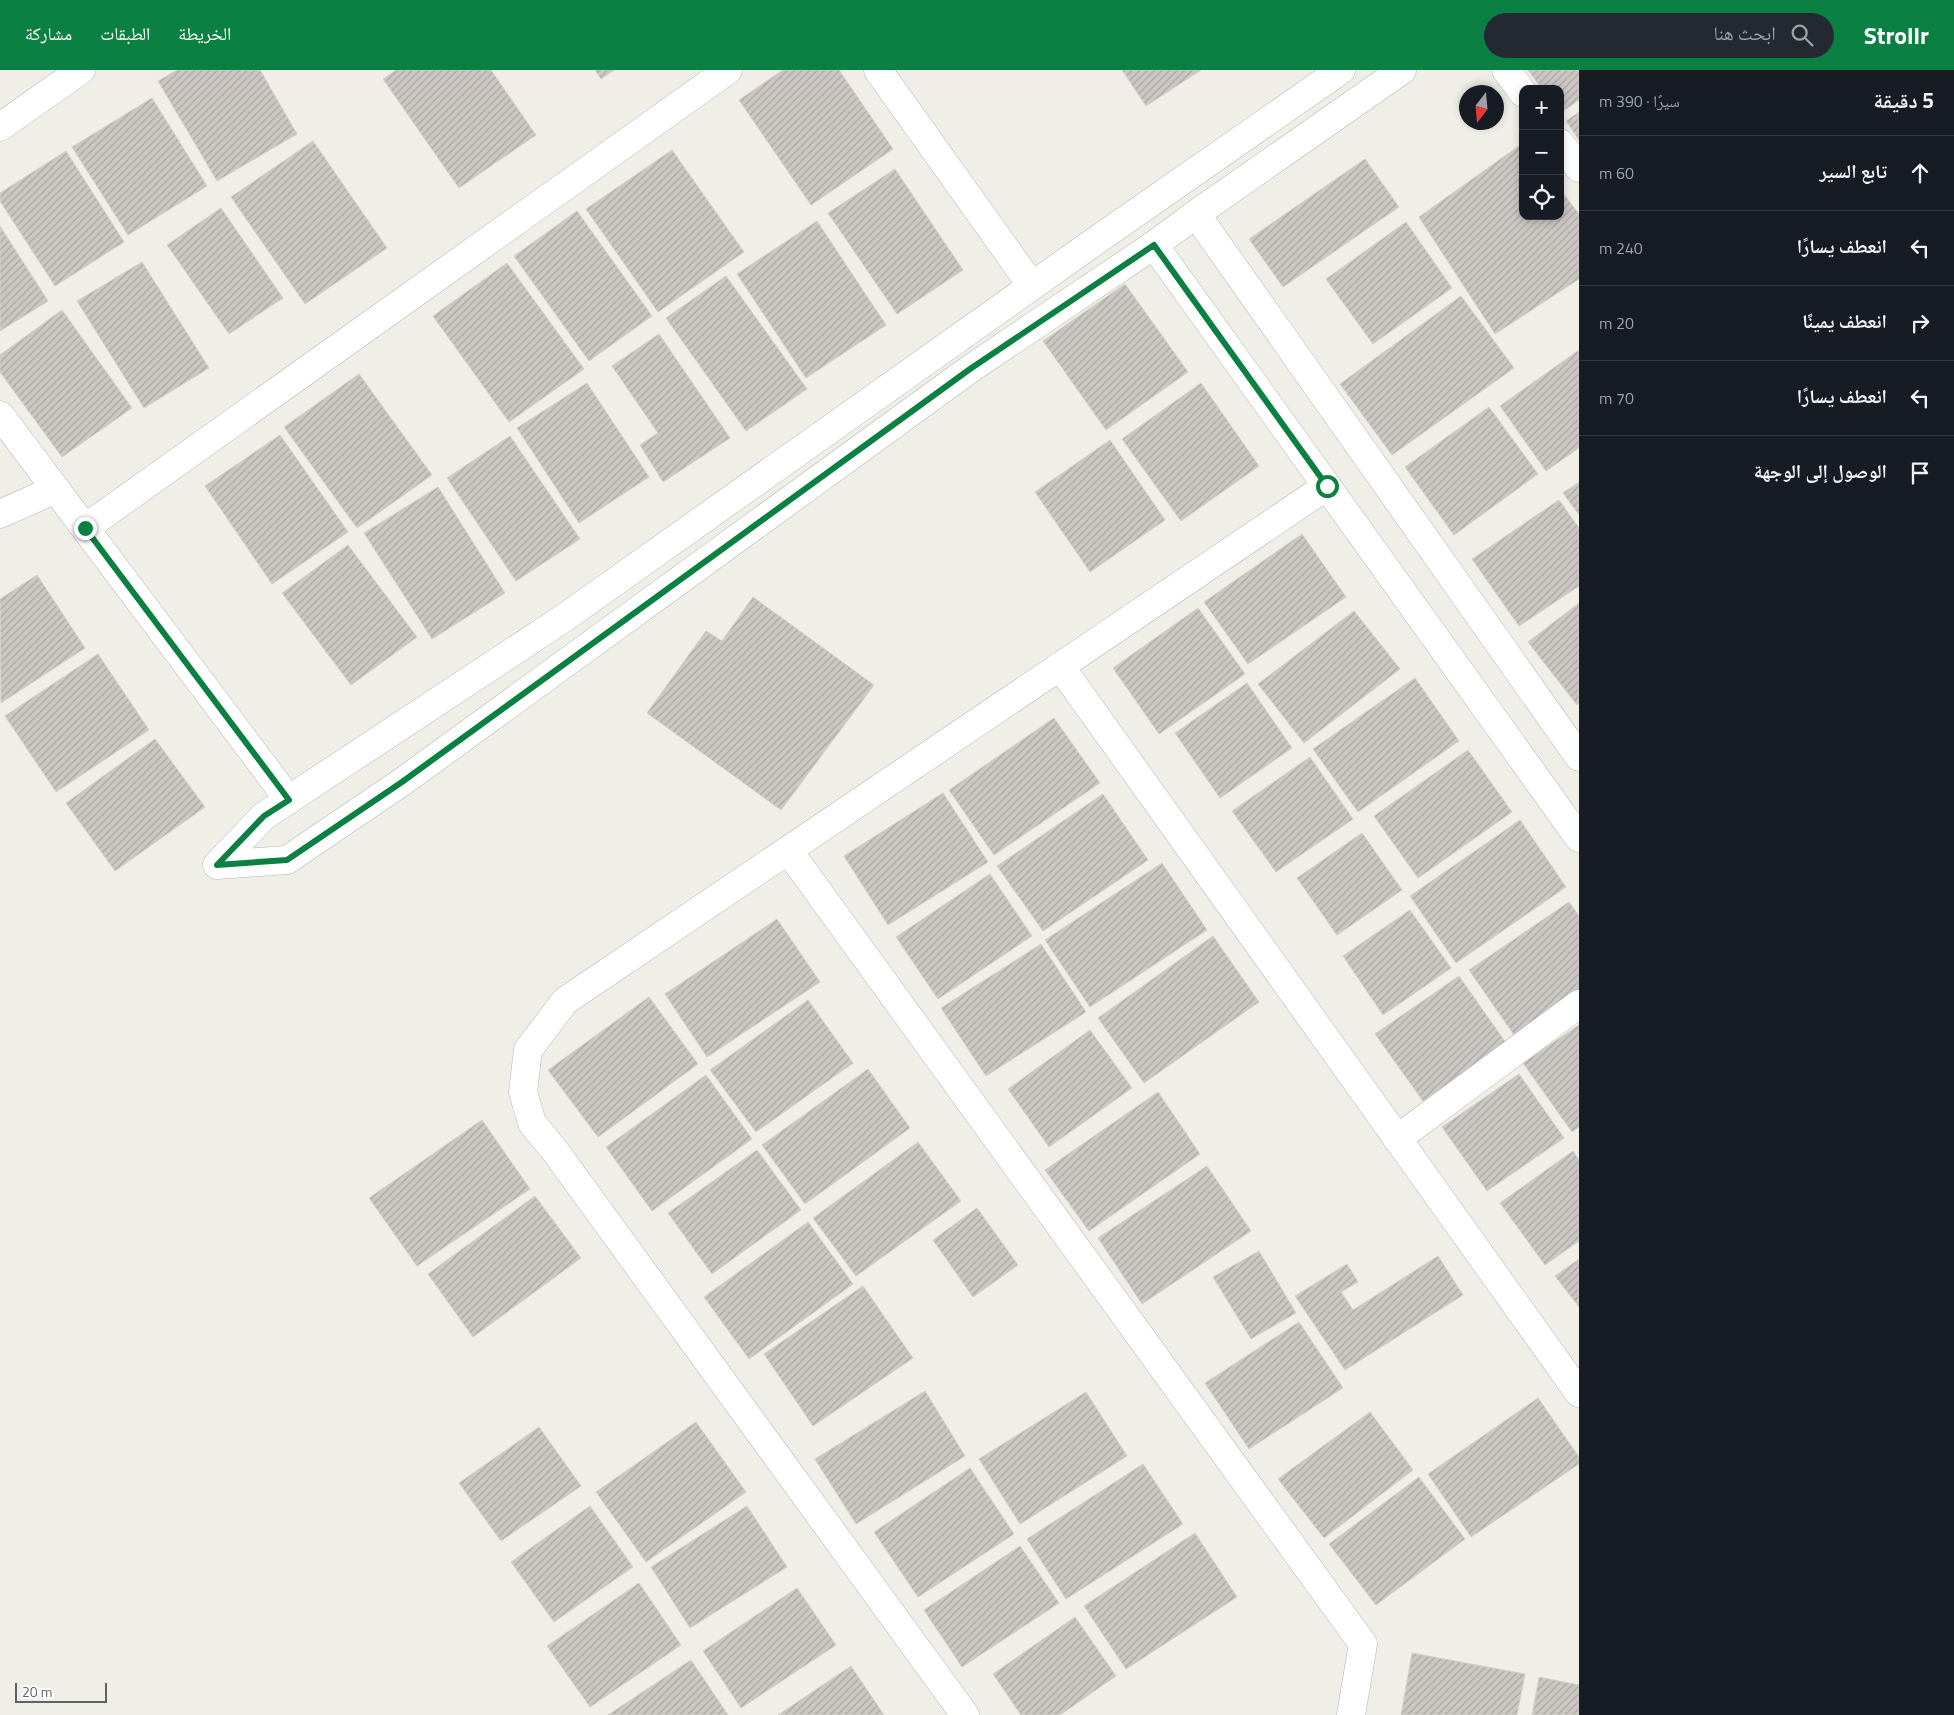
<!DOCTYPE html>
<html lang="ar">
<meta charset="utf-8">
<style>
body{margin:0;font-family:"Titillium Web","Noto Naskh Arabic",sans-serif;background:#242831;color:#f1f3f6;direction:rtl}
.controls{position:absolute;right:15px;top:15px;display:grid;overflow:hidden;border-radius:10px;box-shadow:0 2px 8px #0003}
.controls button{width:45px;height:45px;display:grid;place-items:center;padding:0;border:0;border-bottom:1px solid #363941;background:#171b24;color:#f1f3f6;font:25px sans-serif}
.compass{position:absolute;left:1459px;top:15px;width:45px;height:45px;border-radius:50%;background:#171b24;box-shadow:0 2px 8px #0003;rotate:196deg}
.scale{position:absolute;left:15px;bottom:12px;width:92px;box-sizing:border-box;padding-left:5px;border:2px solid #5e6166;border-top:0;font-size:14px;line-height:18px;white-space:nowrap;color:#5e6166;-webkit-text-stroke:4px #fff;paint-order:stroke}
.stop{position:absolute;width:15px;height:15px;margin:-11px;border:4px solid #0b8043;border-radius:50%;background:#fff}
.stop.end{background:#0b8043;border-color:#fff;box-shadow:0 1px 5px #0008}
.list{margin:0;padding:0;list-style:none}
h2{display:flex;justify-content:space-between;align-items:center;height:65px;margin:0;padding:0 20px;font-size:21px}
h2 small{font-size:16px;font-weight:400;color:#9ea1a6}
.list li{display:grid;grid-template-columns:32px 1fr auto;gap:15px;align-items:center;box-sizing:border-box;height:75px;padding:0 20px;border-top:1px solid #363941}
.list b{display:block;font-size:19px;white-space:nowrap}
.list em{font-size:16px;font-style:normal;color:#9ea1a6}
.icon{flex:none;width:28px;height:28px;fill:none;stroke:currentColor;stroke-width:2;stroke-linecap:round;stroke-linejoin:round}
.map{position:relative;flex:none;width:1579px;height:1645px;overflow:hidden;direction:ltr}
header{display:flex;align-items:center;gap:30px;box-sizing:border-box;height:70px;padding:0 25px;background:#0b8043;color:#fff}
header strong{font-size:24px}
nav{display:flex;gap:28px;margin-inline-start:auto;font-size:18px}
.search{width:350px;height:45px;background:#242831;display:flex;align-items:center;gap:12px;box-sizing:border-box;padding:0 18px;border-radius:28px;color:#9ea1a6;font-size:19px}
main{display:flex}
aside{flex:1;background:#171b24}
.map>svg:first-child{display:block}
.building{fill:url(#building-hatch);stroke:#d4d1c6}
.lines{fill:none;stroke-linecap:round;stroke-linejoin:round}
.street-casing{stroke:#b4b6ba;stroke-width:29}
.street{stroke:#fff;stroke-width:28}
.route{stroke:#0b8043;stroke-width:6}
</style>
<header>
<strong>Strollr</strong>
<div class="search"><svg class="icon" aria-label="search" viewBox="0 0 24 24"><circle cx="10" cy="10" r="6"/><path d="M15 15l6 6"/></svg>ابحث هنا</div>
<nav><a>الخريطة</a><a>الطبقات</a><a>مشاركة</a></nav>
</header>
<main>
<aside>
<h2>5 دقيقة<small>سيرًا · 390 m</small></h2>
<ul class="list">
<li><svg class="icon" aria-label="ahead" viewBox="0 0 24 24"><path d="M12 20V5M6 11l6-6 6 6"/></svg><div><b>تابع السير</b></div><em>60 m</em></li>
<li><svg class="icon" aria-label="left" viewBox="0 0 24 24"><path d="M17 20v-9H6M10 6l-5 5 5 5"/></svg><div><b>انعطف يسارًا</b></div><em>240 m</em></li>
<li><svg class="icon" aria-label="right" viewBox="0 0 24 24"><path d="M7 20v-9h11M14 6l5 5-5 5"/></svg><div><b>انعطف يمينًا</b></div><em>20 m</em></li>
<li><svg class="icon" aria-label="left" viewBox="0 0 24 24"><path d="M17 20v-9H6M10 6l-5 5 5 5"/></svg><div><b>انعطف يسارًا</b></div><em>70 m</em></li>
<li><svg class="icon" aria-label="arrive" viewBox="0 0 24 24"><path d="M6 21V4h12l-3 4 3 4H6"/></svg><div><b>الوصول إلى الوجهة</b></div></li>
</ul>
</aside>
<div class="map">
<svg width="1579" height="1645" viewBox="0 0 1579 1645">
<defs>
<pattern id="building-hatch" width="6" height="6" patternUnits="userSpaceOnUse" patternTransform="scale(1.25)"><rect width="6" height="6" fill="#cbc8c4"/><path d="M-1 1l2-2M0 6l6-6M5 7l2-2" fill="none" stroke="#a8a6a3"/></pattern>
</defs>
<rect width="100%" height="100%" fill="#efeee7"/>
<g class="building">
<polygon points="177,0 260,0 297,64 217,111 158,11"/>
<polygon points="396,0 491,0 536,65 459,118 383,9"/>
<polygon points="595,0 614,0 601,9"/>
<polygon points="783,0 839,0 893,79 811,135 739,30"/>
<polygon points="1122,0 1201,0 1146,36"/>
<polygon points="1528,0 1579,0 1579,30 1560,43 1560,19 1542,19"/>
<polygon points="152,28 207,116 128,165 72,77"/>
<polygon points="1579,42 1579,70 1566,51"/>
<polygon points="313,71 387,178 305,234 231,127"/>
<polygon points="1523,73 1523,146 1560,146 1560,119 1579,144 1579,209 1495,264 1419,147"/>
<polygon points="672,80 744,182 658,242 586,139"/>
<polygon points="66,81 124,172 55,216 0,131 0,123"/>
<polygon points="1365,89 1399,137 1283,217 1249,169"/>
<polygon points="895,99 963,200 897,244 828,143"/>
<polygon points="221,138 283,228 229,264 167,175"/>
<polygon points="577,141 652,246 589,291 514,186"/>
<polygon points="817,151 886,255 806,308 737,204"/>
<polygon points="1406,152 1452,218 1373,274 1326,209"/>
<polygon points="0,156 48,231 0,261"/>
<polygon points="142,192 209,298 144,338 77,231"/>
<polygon points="507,193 584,299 509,352 433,246"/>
<polygon points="726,206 807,319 746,361 666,248"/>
<polygon points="1125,214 1188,302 1106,360 1043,271"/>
<polygon points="1461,226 1514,298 1392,385 1340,314"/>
<polygon points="62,240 132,338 62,387 0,302 0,285"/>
<polygon points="659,264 730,368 663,412 640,375 658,363 612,296"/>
<polygon points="1579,280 1579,378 1546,401 1500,336"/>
<polygon points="359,304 432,405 357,458 284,357"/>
<polygon points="587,313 649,407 579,453 517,358"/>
<polygon points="1201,313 1259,396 1181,451 1122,369"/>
<polygon points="1489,337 1538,404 1454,465 1405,397"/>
<polygon points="280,365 348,462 272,514 205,416"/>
<polygon points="510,366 580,469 516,511 447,408"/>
<polygon points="1110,370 1165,450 1090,502 1035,422"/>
<polygon points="1579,412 1579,445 1563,423"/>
<polygon points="438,417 505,523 432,569 364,463"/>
<polygon points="1559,430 1579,458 1579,516 1519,556 1472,489"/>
<polygon points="1302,464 1346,527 1248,594 1204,532"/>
<polygon points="348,475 417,567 351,615 282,523"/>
<polygon points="37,505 85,578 1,633 0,529"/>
<polygon points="753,527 874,615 781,740 647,643 706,561 722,571"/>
<polygon points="1579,533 1579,633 1577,635 1528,572"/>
<polygon points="1198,538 1245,604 1159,664 1113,598"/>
<polygon points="1354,541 1400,599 1304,673 1258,614"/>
<polygon points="98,584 149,660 56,722 5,646"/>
<polygon points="1415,608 1459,671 1358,742 1313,679"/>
<polygon points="1247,613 1292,678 1220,728 1175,663"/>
<polygon points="1054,648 1100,713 994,785 949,720"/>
<polygon points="155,669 205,737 115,801 66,733"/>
<polygon points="1468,680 1512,742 1418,808 1374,746"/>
<polygon points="1310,687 1353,749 1276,802 1232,741"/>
<polygon points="943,723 988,792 888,855 844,786"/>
<polygon points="1103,724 1148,790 1043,861 997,796"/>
<polygon points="1520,750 1566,817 1456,893 1410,826"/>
<polygon points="1362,763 1402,820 1337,865 1297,808"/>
<polygon points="1162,793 1207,860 1090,937 1045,870"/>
<polygon points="990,804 1032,866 938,929 896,867"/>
<polygon points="1569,832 1579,846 1579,921 1514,965 1469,900"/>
<polygon points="1410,840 1451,898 1383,945 1343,886"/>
<polygon points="777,849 820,912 707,987 665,924"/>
<polygon points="1213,866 1259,932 1144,1013 1098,948"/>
<polygon points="1041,874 1086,942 986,1006 941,938"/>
<polygon points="1459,906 1506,973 1423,1031 1375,964"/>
<polygon points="649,927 698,994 598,1067 548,1000"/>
<polygon points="808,930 853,993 756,1062 710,1000"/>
<polygon points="1579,955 1579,1057 1572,1062 1523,993"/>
<polygon points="1090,960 1132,1018 1049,1077 1008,1019"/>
<polygon points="868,999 910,1058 805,1134 762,1075"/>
<polygon points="1519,1004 1564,1068 1487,1121 1442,1057"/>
<polygon points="706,1005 752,1069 652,1141 606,1077"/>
<polygon points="1158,1022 1200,1084 1089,1161 1045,1100"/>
<polygon points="482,1050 530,1119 417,1196 369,1128"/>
<polygon points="918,1072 961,1131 856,1206 813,1148"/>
<polygon points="757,1080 801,1140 712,1204 668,1143"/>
<polygon points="1573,1081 1579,1090 1579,1171 1545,1195 1500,1133"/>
<polygon points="1207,1096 1251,1161 1142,1234 1098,1168"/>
<polygon points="535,1126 581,1188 473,1267 428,1204"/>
<polygon points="977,1138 1018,1195 973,1227 933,1170"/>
<polygon points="808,1152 853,1214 749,1289 704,1227"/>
<polygon points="1259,1181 1296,1243 1251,1269 1213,1207"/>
<polygon points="1438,1186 1463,1225 1345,1300 1295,1226 1347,1194 1358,1212 1341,1222 1353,1240"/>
<polygon points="1579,1189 1579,1237 1555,1206"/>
<polygon points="863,1216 913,1288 813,1356 764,1284"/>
<polygon points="1299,1252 1343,1318 1249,1379 1205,1313"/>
<polygon points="925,1321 965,1386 856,1454 815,1389"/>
<polygon points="1086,1322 1127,1386 1020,1454 979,1389"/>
<polygon points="1538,1328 1579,1387 1579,1394 1471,1467 1428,1404"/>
<polygon points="1370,1342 1413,1400 1324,1468 1278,1409"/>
<polygon points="696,1352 746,1422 646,1492 596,1422"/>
<polygon points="539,1357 581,1416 501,1471 459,1413"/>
<polygon points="1143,1394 1183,1454 1066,1529 1027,1469"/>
<polygon points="970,1398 1014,1464 918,1527 874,1462"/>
<polygon points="1419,1407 1465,1469 1376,1535 1329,1474"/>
<polygon points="590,1436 633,1497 554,1552 511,1492"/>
<polygon points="747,1436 787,1497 690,1558 651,1497"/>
<polygon points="1195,1463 1237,1527 1126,1599 1084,1536"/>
<polygon points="1020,1476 1059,1533 962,1597 924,1540"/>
<polygon points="639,1513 681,1575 590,1637 547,1576"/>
<polygon points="797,1518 836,1575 741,1638 703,1581"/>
<polygon points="1075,1547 1116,1606 1060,1645 1021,1645 993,1604"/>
<polygon points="1412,1583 1525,1604 1517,1645 1401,1645"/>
<polygon points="691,1590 728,1645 608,1645"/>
<polygon points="851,1596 884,1645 778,1645"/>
<polygon points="1539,1607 1579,1615 1579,1645 1532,1645"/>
</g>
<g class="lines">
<g class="street-casing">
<g id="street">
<polyline points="878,0 1032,216"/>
<polyline points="1341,0 1084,179 564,548 264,746 217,795 287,790 402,712 970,299 1154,175 1196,144 1402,0"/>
<polyline points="1506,0 1523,23"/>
<polyline points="0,57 81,0"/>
<polyline points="1560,73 1579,98"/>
<polyline points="1196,144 1579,687"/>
<polyline points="1154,175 1579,768"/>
<polyline points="0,345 289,730"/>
<polyline points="0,444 56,419"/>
<polyline points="85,458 728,0"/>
<polyline points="1060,596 1579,1323"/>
<polyline points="788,780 1363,1574 1351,1645"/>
<polyline points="1397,1069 1579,934"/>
<polyline points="965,1645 555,1081 532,1053 523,1022 528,980 565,931 1327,416"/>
</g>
</g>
<use href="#street" class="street"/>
</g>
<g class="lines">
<polyline class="route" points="85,458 289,730 264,746 217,795 287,790 402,712 970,299 1154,175 1327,416"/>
</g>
</svg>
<div class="controls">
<button>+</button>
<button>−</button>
<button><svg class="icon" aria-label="locate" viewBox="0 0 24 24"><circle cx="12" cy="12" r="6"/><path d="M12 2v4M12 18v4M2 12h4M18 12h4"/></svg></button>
</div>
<svg class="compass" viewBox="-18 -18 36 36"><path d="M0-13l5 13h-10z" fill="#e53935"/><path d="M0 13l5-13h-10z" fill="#9ea1a6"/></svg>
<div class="scale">20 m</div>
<div class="stop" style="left:1327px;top:416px"></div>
<div class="stop end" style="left:85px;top:458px"></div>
</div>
</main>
